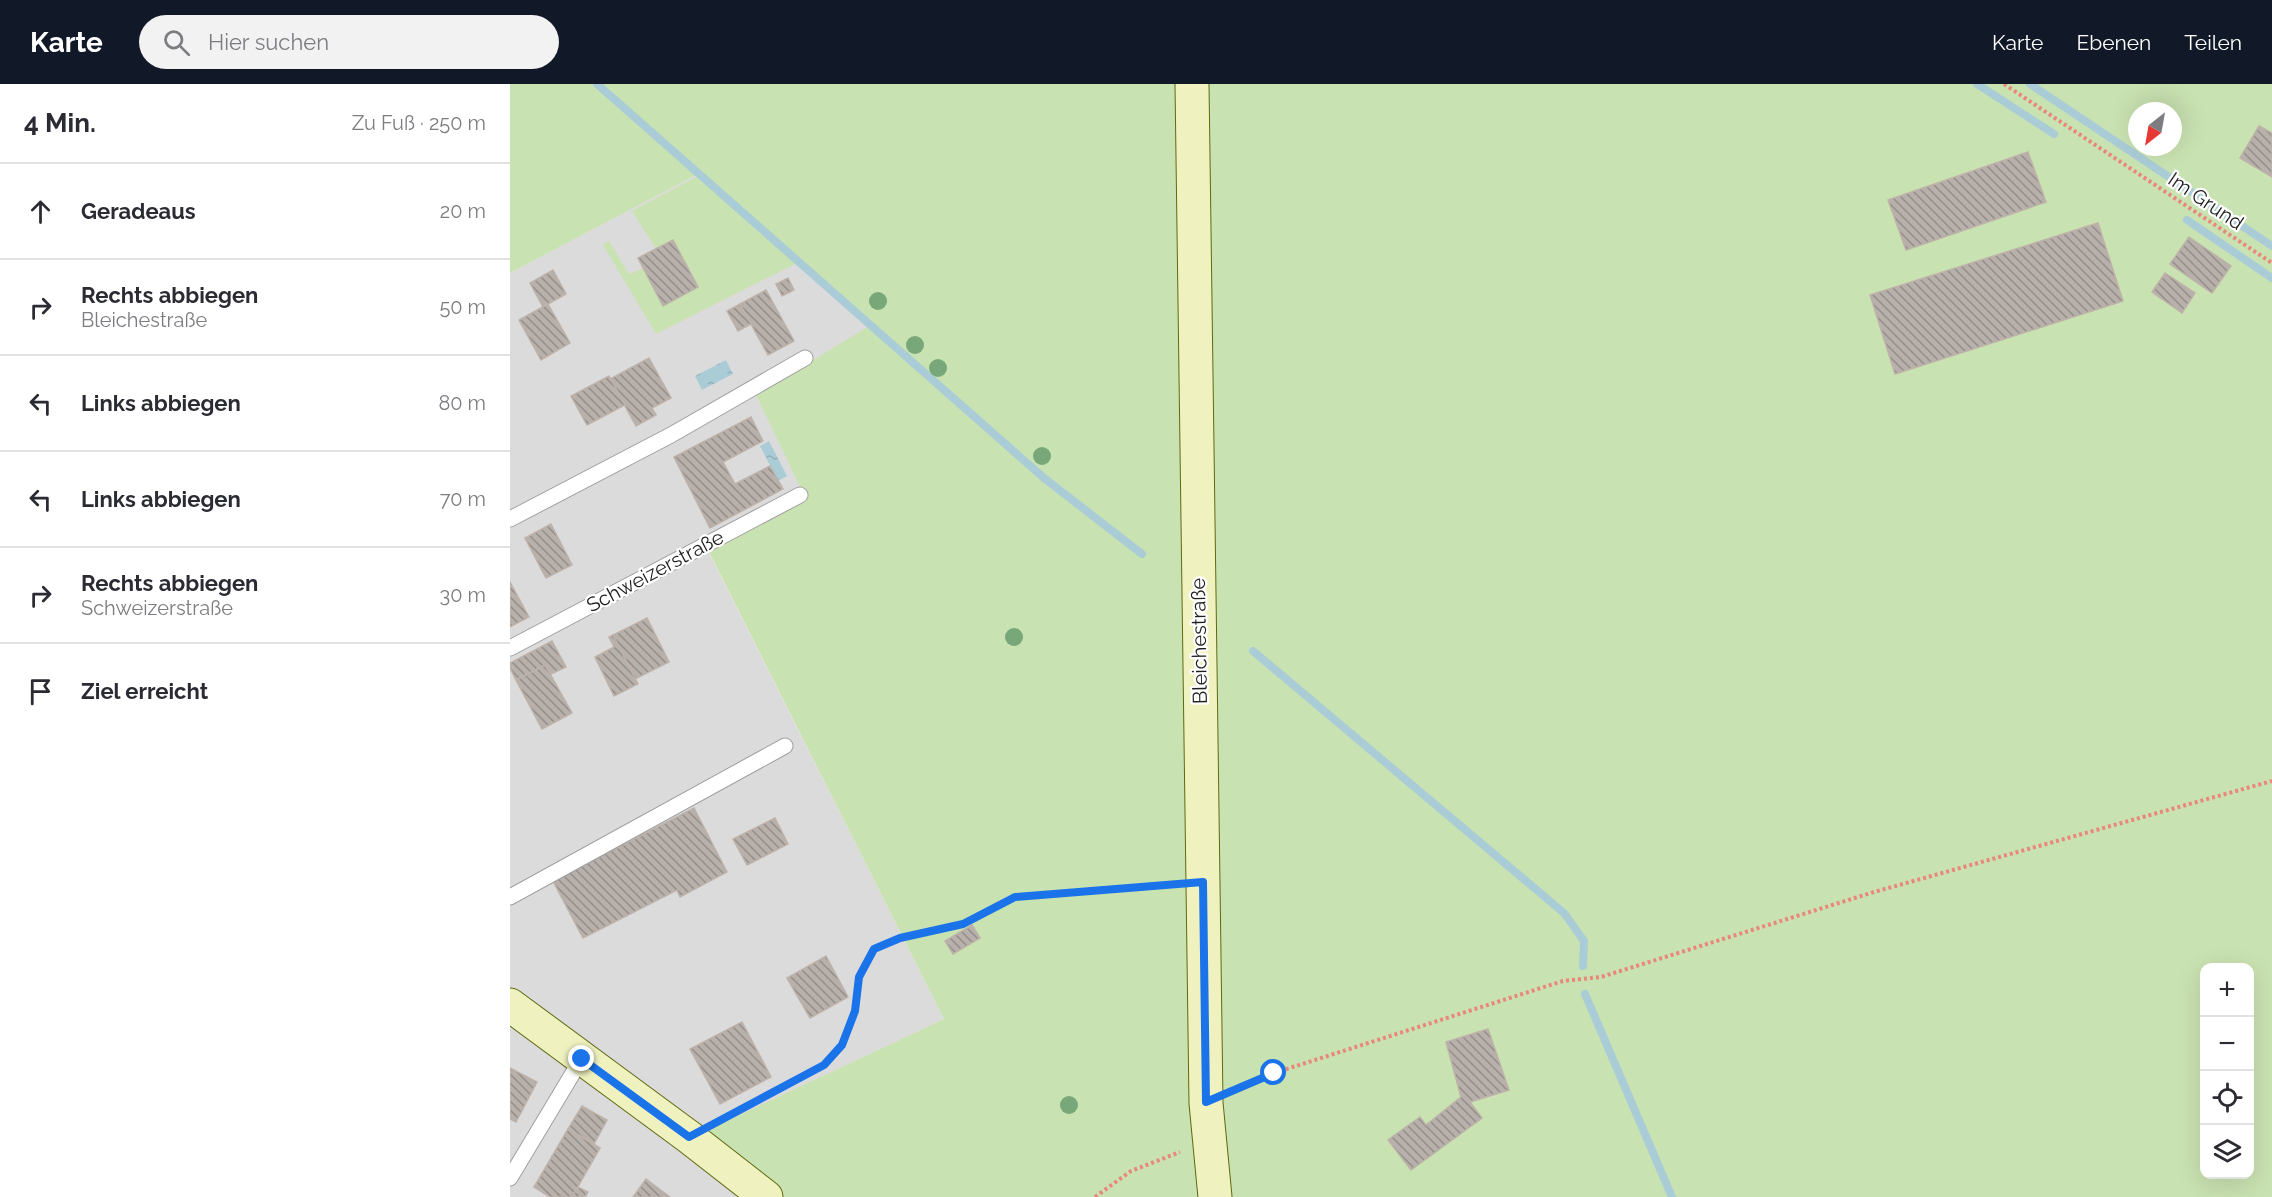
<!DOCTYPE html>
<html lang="de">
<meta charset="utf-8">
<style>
body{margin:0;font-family:Raleway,sans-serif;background:#f2f2f3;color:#2b2b33}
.controls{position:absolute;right:18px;bottom:18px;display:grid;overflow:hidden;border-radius:12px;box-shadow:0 6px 24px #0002}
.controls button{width:54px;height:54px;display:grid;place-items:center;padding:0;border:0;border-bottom:2px solid #e1e1e2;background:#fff;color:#2b2b33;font:30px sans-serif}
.compass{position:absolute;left:1618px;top:18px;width:54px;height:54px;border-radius:50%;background:#fff;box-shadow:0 6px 24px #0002;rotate:211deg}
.stop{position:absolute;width:18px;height:18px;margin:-14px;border:4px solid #1a73e8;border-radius:50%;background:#fff}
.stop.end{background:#1a73e8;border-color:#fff;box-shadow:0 2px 6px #0008}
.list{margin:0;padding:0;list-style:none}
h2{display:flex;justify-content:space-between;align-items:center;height:78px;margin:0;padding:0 24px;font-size:26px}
h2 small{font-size:20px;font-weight:400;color:#7c7c81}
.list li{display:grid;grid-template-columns:39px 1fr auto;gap:18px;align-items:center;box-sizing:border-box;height:96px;padding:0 24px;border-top:2px solid #e1e1e2}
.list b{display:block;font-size:22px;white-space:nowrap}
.list p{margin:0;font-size:20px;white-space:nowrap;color:#7c7c81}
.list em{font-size:20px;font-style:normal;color:#7c7c81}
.icon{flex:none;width:33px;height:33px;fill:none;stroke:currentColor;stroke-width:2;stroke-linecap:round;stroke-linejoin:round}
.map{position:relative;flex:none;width:1762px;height:1113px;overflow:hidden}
header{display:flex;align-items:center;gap:36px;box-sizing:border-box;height:84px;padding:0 30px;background:#111827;color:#fff}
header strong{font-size:28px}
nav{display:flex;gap:33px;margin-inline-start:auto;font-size:21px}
.search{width:420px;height:54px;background:#f2f2f3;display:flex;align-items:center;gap:15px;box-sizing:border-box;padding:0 21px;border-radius:33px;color:#7c7c81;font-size:22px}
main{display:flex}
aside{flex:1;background:#fff}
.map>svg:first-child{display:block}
.residential{fill:#dcdbdb}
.grass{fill:#c9e2b1;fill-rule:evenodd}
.water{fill:url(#water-ripples)}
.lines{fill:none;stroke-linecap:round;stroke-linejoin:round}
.stream{stroke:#aaccd7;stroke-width:8}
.building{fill:url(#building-back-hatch);stroke:#beb2a9;stroke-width:1.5}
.lane-casing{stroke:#9f9f9f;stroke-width:17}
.secondary-casing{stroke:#5f6911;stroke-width:35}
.path{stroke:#ea867a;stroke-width:4;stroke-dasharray:3 3;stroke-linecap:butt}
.lane{stroke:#fff;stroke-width:15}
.secondary{stroke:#eff2bf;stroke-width:33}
.tree{fill:#78a779}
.route{stroke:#1a73e8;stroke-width:8}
.labels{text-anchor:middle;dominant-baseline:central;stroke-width:4.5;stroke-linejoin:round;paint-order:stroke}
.street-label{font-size:20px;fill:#1e1e1e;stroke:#fff}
</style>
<header>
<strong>Karte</strong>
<div class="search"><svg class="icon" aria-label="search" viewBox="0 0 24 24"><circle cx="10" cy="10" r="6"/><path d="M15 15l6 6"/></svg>Hier suchen</div>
<nav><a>Karte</a><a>Ebenen</a><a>Teilen</a></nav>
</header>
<main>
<aside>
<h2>4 Min.<small>Zu Fuß · 250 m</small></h2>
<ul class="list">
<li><svg class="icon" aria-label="ahead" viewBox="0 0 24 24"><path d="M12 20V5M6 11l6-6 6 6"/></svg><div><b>Geradeaus</b></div><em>20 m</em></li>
<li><svg class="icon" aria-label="right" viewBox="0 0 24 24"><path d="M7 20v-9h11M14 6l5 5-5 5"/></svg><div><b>Rechts abbiegen</b><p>Bleichestraße</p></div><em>50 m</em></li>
<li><svg class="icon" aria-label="left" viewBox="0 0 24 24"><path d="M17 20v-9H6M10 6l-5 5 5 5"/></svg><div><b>Links abbiegen</b></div><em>80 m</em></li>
<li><svg class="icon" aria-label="left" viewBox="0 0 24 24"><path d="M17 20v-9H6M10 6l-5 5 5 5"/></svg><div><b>Links abbiegen</b></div><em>70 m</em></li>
<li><svg class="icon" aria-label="right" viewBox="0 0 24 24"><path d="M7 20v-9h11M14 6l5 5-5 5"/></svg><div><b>Rechts abbiegen</b><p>Schweizerstraße</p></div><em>30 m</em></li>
<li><svg class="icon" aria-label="arrive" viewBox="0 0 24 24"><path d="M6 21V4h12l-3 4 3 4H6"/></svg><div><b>Ziel erreicht</b></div></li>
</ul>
</aside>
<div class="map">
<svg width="1762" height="1113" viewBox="0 0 1762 1113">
<defs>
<pattern id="water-ripples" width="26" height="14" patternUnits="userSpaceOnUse" patternTransform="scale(1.5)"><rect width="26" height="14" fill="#aaccd7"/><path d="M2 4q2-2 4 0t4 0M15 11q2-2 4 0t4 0" fill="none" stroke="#92afb8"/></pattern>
<pattern id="building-back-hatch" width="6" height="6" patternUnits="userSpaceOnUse" patternTransform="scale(1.5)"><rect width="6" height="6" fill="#b7b0ab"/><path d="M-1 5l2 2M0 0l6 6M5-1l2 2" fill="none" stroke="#948f8b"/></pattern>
</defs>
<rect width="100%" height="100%" fill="#eeebe5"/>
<polygon class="residential" points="190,89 364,240 246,311 296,413 198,467 434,935 184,1053 262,1113 0,1113 0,189"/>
<g class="grass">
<path d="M0 0H1762V1113H262L183 1053 434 935 198 466 295 413 246 311 364 239 190 89 0 189ZM1627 27H1663V63H1627ZM1694 884H1740V1090H1694Z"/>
<polygon points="190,91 289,178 146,250 93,161 99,157 119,190 134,184 153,221 188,203 163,156 146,165 122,127"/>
</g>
<g class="water">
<polygon points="216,276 223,290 192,306 185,292"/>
<polygon points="259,357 277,392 268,397 250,362"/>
</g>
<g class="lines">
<g class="stream">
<polyline points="87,0 534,394 632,470"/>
<polyline points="1467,0 1544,50"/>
<polyline points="1520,0 1762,162"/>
<polyline points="1677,136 1762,194"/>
<polyline points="743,567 1054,829 1074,857 1073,882"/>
<polyline points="1075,910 1162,1113"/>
</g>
</g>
<g class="building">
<polygon points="1749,42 1762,49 1762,93 1730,74"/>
<polygon points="1518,68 1536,118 1396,166 1378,116"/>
<polygon points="1588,139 1613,217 1385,290 1360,211"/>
<polygon points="1679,153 1721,182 1702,209 1660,180"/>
<polygon points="163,156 188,203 153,222 128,174"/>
<polygon points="43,186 56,210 33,223 20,199"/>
<polygon points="1655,189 1685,209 1672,229 1642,208"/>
<polygon points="278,194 284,206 272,212 266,200"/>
<polygon points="256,206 284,257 258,271 230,220"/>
<polygon points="38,220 60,259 31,276 9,236"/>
<polygon points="230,220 241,240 228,247 217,227"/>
<polygon points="139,274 161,314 142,324 146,331 126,342 100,295"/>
<polygon points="99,292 115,321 77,341 61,312"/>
<polygon points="241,333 253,357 213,378 225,400 260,382 273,405 200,444 164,373"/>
<polygon points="41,440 62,481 36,494 15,454"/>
<polygon points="0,498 19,533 0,543"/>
<polygon points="137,534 159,578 125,595 103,551"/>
<polygon points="103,551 128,600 104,612 85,573 104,563 99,553"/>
<polygon points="42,557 56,583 41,590 35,581 6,596 0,584 0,579"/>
<polygon points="35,581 62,629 32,645 6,596"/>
<polygon points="184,724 217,788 170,813 167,806 73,854 43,797"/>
<polygon points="265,734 278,760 237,781 223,755"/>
<polygon points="462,841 470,854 443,870 435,857"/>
<polygon points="316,872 338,913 300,934 277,894"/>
<polygon points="232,938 261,993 210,1020 180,965"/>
<polygon points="978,945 999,1006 960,1018 972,1034 901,1086 878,1056 910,1033 916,1041 951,1013 936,958"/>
<polygon points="0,984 27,998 6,1038 0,1035"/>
<polygon points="72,1022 97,1036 84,1060 58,1045"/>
<polygon points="58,1045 90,1064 62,1113 40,1113 24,1103"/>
<polygon points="136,1095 160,1113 123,1113"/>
<polygon points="68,1103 78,1108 75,1113 62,1113"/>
</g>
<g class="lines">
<g class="lane-casing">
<g id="lane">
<polyline points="0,435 161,351 295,274"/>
<polyline points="0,564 290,411"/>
<polyline points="0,813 275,662"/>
<polyline points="0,1094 72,974"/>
</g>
</g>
<g class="secondary-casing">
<g id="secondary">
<polyline points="682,0 696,1019 705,1113"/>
<polyline points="0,921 179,1053 256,1113"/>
</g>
</g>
<g class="path">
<polyline points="1494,0 1762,179"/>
<polyline points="726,1006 764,989 1053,897 1091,893 1364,808 1762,697"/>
<polyline points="209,1037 314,981 332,961 345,927 349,893 364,865 390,854 453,840 505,813 665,800"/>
<polyline points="585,1113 621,1087 670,1068"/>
</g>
<use href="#lane" class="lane"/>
<use href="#secondary" class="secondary"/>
</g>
<g class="tree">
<circle cx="368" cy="217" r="9"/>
<circle cx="405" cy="261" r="9"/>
<circle cx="428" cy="284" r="9"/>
<circle cx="532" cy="372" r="9"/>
<circle cx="504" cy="553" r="9"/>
<circle cx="559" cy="1021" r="9"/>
</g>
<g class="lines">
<polyline class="route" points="72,975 179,1053 314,981 332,961 345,927 349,893 364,865 390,854 453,840 505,813 693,798 696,1018 764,989"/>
</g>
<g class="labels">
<g class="street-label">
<text transform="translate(1696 117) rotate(34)">Im Grund</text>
<text transform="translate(145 487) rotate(-28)">Schweizerstraße</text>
<text transform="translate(689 557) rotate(-91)">Bleichestraße</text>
</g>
</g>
</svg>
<div class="controls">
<button>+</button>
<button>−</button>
<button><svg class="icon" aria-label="locate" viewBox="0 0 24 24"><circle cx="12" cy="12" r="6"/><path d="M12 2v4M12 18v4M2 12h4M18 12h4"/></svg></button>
<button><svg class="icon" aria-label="layers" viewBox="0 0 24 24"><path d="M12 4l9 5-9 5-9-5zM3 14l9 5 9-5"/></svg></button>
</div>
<svg class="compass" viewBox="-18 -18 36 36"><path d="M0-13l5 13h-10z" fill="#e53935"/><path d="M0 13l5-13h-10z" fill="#7c7c81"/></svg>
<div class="stop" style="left:764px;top:989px"></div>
<div class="stop end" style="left:72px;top:975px"></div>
</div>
</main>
